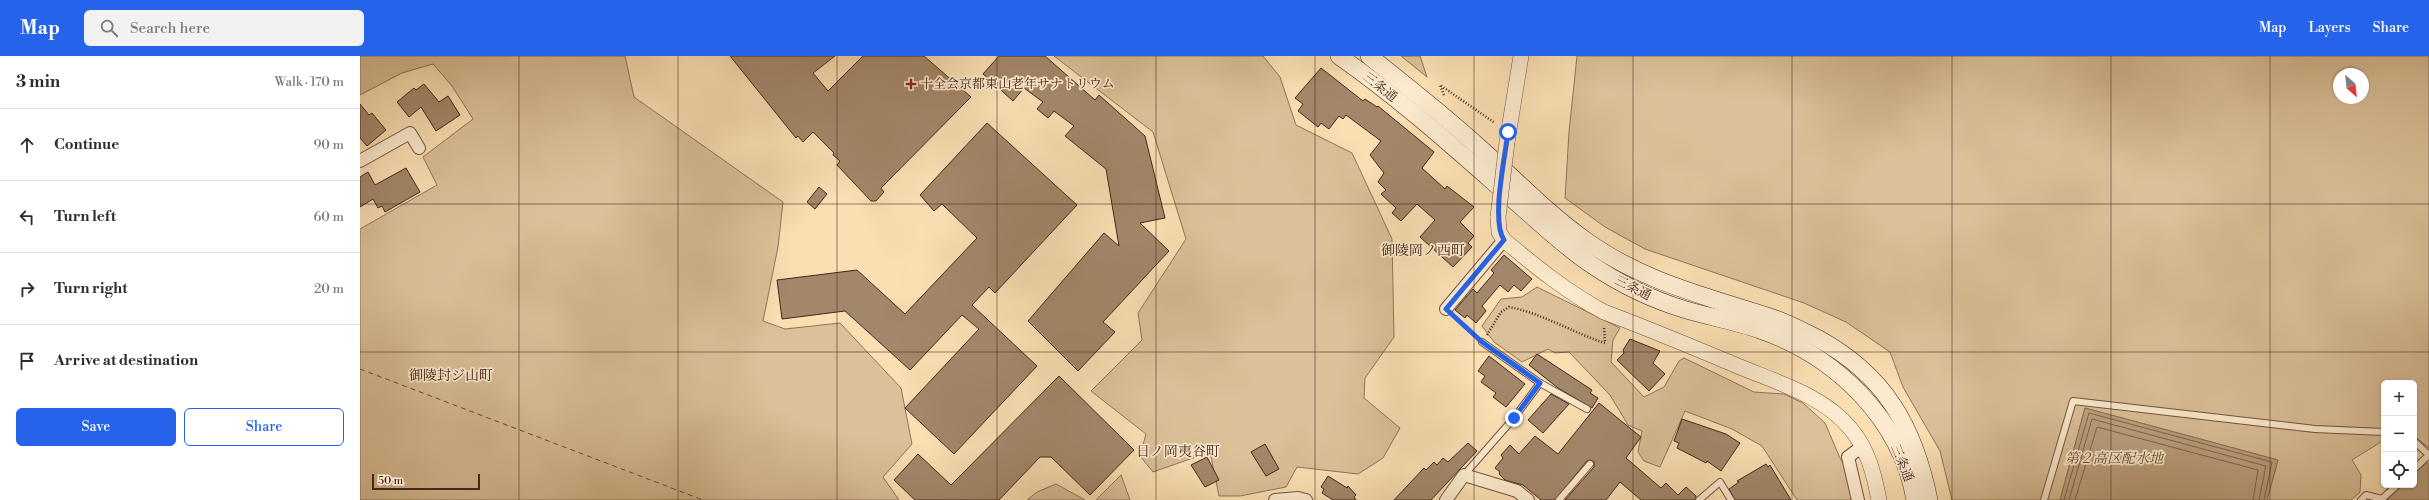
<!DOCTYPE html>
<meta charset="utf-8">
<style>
body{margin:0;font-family:"Libre Bodoni","Noto Serif JP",serif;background:#f2f2f3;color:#2b2b33}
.controls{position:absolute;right:12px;bottom:12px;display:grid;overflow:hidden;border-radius:6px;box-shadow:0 1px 3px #0004}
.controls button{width:36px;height:36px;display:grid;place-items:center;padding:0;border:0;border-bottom:1px solid #e1e1e2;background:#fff;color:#2b2b33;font:20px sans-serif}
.compass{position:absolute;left:1973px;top:12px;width:36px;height:36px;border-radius:50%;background:#fff;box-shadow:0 1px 3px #0004;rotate:153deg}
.scale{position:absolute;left:12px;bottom:10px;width:108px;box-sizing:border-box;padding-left:4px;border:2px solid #45271b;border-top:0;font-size:11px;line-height:14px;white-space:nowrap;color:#45271b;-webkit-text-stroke:3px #fceace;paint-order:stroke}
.stop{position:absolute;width:12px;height:12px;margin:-9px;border:3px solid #2563eb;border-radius:50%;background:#fff}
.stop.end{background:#2563eb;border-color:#fff;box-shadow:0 1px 4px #0008}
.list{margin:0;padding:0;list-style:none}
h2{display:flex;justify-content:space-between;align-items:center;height:52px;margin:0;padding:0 16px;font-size:17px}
h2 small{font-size:13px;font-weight:400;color:#7c7c81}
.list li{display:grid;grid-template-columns:26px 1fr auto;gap:12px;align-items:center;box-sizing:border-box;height:72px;padding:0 16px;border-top:1px solid #e1e1e2}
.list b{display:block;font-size:15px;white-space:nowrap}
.list em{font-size:13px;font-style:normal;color:#7c7c81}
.actions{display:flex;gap:8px;padding:12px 16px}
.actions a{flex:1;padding:9px 0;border:1px solid #2563eb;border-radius:6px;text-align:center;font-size:14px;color:#2563eb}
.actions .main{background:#2563eb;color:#fff}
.icon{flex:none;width:22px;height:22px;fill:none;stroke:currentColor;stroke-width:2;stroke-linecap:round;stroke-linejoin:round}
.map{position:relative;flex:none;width:2069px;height:444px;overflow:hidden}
header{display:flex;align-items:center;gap:24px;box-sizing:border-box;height:56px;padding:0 20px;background:#2563eb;color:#fff}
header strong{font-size:19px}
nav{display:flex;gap:22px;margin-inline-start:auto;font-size:14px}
.search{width:280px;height:36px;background:#f2f2f3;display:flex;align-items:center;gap:10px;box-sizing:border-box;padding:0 14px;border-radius:6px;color:#7c7c81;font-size:15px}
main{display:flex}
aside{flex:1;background:#fff}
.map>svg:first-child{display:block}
.green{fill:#dbc099;stroke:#90745a;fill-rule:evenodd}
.water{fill:#bca07f;stroke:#8c7057}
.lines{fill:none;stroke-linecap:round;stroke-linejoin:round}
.shore{stroke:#80644d;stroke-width:1}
.ferry{stroke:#694b39;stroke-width:1;stroke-dasharray:5 4;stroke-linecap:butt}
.building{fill:#a3876a;stroke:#45271b}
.service-casing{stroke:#725541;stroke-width:8}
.minor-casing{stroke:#725541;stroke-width:14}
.tertiary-casing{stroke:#725541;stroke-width:16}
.secondary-casing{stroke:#45271b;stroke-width:18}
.path{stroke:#45271b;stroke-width:2.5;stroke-dasharray:1 2;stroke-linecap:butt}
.service{stroke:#fceace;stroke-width:6}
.minor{stroke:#fceace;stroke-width:12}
.tertiary{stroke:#fceace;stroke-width:15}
.secondary{stroke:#fceace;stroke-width:17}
.tertiary-bridge-casing{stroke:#725541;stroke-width:16;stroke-linecap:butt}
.tertiary-bridge{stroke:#fceace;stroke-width:15}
.route{stroke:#2563eb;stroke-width:5}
.grid{fill:none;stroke:#45271b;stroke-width:1;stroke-opacity:0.55}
.poi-dot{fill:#8f2418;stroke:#fceace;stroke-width:1.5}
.labels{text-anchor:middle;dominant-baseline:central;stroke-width:3.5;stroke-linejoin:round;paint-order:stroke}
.poi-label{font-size:13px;fill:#45271b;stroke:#fceace;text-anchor:start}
.street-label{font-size:13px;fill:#45271b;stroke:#fceace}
.neighbourhood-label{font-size:14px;fill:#45271b;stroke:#fceace}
.water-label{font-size:14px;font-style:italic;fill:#694b39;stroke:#fceace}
</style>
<header>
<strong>Map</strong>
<div class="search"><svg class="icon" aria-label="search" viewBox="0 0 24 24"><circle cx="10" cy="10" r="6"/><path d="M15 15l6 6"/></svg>Search here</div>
<nav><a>Map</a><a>Layers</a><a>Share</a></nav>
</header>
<main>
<aside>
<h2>3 min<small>Walk · 170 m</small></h2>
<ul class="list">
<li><svg class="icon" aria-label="ahead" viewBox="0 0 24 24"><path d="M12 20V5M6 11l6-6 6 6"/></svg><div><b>Continue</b></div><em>90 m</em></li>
<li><svg class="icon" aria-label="left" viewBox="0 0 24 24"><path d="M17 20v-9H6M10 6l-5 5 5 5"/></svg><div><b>Turn left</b></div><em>60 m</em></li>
<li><svg class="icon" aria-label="right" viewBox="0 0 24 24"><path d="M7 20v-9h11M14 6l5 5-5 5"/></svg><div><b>Turn right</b></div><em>20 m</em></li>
<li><svg class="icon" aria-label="arrive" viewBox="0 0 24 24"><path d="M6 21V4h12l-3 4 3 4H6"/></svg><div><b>Arrive at destination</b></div></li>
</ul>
<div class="actions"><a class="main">Save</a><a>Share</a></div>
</aside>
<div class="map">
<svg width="2069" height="444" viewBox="0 0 2069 444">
<rect width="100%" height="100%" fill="#fadfb3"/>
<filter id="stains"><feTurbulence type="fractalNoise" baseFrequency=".005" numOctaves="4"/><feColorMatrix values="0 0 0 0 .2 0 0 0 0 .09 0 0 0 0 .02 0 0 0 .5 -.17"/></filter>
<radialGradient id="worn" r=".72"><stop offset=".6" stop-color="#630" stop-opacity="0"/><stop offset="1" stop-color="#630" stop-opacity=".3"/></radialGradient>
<g class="green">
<polygon points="0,0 265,0 274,41 423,146 418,191 403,265 425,273 480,267 541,332 552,388 523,421 539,444 0,444 0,173 77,129 63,101 113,63 92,30 73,8 42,17 0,39"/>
<polygon points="694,0 903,0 920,21 936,69 992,97 1032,183 1034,281 1005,322 1004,342 1040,372 1023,402 998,418 937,411 926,431 880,440 859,440 850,396 793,416 780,400 786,378 731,335 782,284 778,257 826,183 793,76"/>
<polygon points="1041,0 1060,0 1067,21"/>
<path d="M1217 0H2069V392L2054 380V327H2024V384L1992 404 2001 419 2000 436 1991 444H1907L1918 404 1725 352 1700 444H1592L1580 395 1543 331 1530 296 1486 266 1444 247 1285 193 1245 171 1205 142 1209 76ZM1979 18H2003V42H1979Z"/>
<polygon points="1177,231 1260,272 1253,284 1251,306 1284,341 1304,331 1319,305 1324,302 1394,336 1424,338 1443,347 1465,367 1480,402 1504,444 1437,444 1402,390 1372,373 1325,355 1300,411 1284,405 1278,396 1282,375 1268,369 1250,339 1209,296 1195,297 1188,293 1162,306 1134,286 1122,270 1141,243 1162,241"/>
<polygon points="761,419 770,444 736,444"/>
<polygon points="696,428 725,444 667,444 677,436"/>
</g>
<g class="water">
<polygon points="1725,352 1918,404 1907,444 1700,444"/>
<polygon points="2067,406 2069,408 2069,444 2027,444 2043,429 2054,429 2054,418"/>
</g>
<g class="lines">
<g class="shore">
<polyline points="1704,444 1729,357 1912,406 1904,444"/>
<polyline points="1709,444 1732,363 1906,410 1899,444"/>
<polyline points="1715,444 1737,371 1898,414 1893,444"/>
</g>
<polyline class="ferry" points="0,313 343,444"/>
</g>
<g class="building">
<polygon points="370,0 475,0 453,17 468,35 503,0 564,0 611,41 521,132 524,136 516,145 511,145 477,109 480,105 473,99 474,97 453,76 443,86 438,80 436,82"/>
<polygon points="639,0 685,0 735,44 739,39 785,80 805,162 780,167 809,195 743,266 755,276 718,315 668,265 744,177 759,190 746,113 705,80 714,70 694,55 688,62 677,53 683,46 664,32 653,45 623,18"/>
<polygon points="961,12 1003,45 1005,43 1017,51 1018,50 1074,96 1062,112 1085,133 1087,130 1114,151 1100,166 1114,180 1108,187 1112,191 1093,211 1060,181 1075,164 1057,148 1041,165 1032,157 1036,152 1021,138 1026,134 1018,126 1024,117 1010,99 1021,85 986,59 983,63 979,60 969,73 961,67 958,71 938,55 943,48 935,42"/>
<polygon points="64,28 79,46 88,40 100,59 76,75 61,51 49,61 37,46 54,32 56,34"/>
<polygon points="0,48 9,59 12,57 26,74 7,90 0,82"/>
<polygon points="627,67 717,149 635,237 629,231 612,249 677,310 594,398 545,352 619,273 602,259 550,314 485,255 422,263 417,224 497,214 545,258 617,182 582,148 574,155 560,139"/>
<polygon points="46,112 60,136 25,156 22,150 18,152 13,143 0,151 0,121 8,116 15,129"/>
<polygon points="459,131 467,138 455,153 447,146"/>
<polygon points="1144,199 1172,223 1161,235 1154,229 1148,236 1140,229 1122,250 1126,255 1116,267 1107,259 1105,262 1095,254 1113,233 1117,237 1134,217 1131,214"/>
<polygon points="1270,283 1300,295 1293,307 1305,318 1289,335 1257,304 1264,297 1263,294"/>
<polygon points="1177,298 1232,334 1230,337 1238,342 1232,352 1198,332 1169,309"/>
<polygon points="1129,300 1165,328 1146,351 1133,341 1136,337 1121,326 1125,320 1118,315"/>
<polygon points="699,320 774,394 730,439 691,401 680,401 639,444 555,444 534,424 558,398 591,429"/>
<polygon points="1191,338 1209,348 1183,377 1168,364"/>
<polygon points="1239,347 1281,381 1266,402 1301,432 1306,427 1318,439 1326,431 1336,440 1335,444 1281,444 1260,426 1246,444 1205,444 1234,411 1234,406 1230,404 1227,405 1195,444 1181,444 1163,429 1145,424 1139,418 1140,416 1135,412 1143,402 1141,399 1150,389 1159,398 1175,380 1198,398"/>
<polygon points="1322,363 1366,378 1380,387 1361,415 1347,405 1346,407 1317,392 1319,387 1314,385"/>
<polygon points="1108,387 1117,395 1071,444 1034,444 1064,412 1066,414 1074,406 1077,409 1083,402 1088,406"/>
<polygon points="905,388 919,413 906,420 891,396"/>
<polygon points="847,401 859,424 845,431 831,409"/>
<polygon points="1406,408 1408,411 1410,409 1431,444 1375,444 1369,433 1379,426 1377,425"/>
<polygon points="968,420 987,432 988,430 996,439 994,441 996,444 973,444 962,437 964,433 961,431"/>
</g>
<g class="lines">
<g class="service-casing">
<g id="service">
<polyline points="1122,286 1180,327 1227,353"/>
<polyline points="2054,385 2069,399 2054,413"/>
<polyline points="1104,419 1154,362 1180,327"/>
<polyline points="1199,444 1230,408"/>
<polyline points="1339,444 1360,426 1371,444"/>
<polyline points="1684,444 1713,345 1955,373 2024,376"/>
<polyline points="2001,444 2006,439 2022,443 2037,429"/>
</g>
</g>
<g class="minor-casing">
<g id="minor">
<polyline points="0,105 50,77 59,92"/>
<polyline points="1086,253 1144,184"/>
<polyline points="915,444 938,442 946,444"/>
<polyline points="1086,444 1104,419 1157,435 1168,444"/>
<polyline points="1498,444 1488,401 1503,390"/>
</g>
</g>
<g class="tertiary-casing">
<g id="tertiary">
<polyline points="1147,86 1161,0"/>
<path d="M1138 161 1139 176 1144 184C1176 211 1207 236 1244 256 1287 272 1330 290 1373 308 1412 325 1462 338 1490 372 1508 393 1514 418 1519 444"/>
</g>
</g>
<g class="secondary-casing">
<g id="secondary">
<path d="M979 0C1042 44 1099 96 1156 146 1181 168 1205 191 1232 209 1260 228 1291 243 1323 253 1349 261 1375 265 1400 274 1476 300 1541 363 1555 444"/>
<path d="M1009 0C1047 30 1085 60 1121 93 1155 123 1187 157 1225 184 1283 226 1346 240 1413 262 1428 267 1443 275 1457 282 1525 319 1554 370 1569 444"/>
</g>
</g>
<g class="path">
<polyline points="1084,39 1080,29 1135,67"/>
<polyline points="1095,261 1115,280"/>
<path d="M1127 279 1141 256 1149 251C1182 257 1213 277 1245 287L1244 271"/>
</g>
<use href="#service" class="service"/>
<use href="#minor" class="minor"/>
<use href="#tertiary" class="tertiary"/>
<use href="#secondary" class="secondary"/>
<g class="tertiary-bridge-casing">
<polyline id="tertiary-bridge" points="1138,161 1147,86"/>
</g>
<use href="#tertiary-bridge" class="tertiary-bridge"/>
</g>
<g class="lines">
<path class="route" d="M1148 76C1145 102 1131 164 1144 184L1086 253 1122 286 1180 327 1154 362"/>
</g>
<path class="grid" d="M159 0V444M318 0V444M477 0V444M637 0V444M796 0V444M955 0V444M1114 0V444M1273 0V444M1432 0V444M1592 0V444M1751 0V444M1910 0V444M0 148H2069M0 296H2069"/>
<path class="poi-dot" d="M549 22h4v4h4v4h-4v4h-4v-4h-4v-4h4z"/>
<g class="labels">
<g class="poi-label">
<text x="560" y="28">十全会京都東山老年サナトリウム</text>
</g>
<g class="street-label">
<text transform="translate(1020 31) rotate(38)">三条通</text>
<text transform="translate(1273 232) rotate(26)">三条通</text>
<text transform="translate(1542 407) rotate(68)">三条通</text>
</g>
<g class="neighbourhood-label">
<text x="1063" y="195">御陵岡ノ西町</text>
<text x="91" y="320">御陵封ジ山町</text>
<text x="818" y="396">日ノ岡夷谷町</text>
</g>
<g class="water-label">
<text x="1754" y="403">第２高区配水地</text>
</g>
</g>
<rect width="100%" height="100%" filter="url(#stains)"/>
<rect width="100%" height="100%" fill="url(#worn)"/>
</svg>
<div class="controls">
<button>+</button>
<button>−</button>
<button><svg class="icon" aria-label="locate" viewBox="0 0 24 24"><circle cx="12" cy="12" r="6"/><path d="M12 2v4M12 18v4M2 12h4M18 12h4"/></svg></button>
</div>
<svg class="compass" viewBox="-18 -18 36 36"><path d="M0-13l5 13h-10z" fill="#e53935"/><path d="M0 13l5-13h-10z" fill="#7c7c81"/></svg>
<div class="scale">50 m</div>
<div class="stop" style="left:1148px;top:76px"></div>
<div class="stop end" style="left:1154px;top:362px"></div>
</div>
</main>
